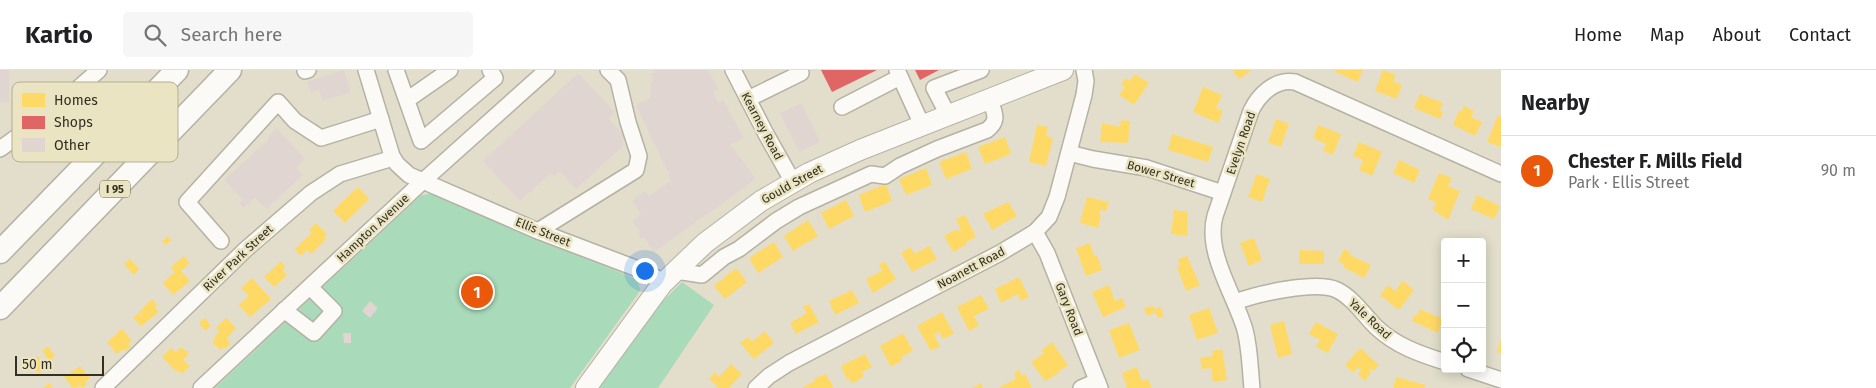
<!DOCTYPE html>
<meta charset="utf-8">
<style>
body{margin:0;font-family:"Fira Sans",sans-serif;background:#f6f6f6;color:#202124}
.controls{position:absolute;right:15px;bottom:15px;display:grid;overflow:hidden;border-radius:5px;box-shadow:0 2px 12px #0003}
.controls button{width:45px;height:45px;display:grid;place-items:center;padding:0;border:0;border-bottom:1px solid #e0e0e0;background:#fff;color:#202124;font:25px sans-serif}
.scale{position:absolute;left:15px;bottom:12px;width:89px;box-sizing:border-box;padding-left:5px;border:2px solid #333023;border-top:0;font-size:14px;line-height:18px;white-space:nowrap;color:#333023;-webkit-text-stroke:4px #ebe4c2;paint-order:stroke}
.you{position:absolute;left:644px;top:200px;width:18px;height:18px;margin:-12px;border:4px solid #fff;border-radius:50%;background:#1a73e8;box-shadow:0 0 0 8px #1a73e833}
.badge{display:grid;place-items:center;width:32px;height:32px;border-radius:50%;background:#ea580c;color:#fff;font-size:16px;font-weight:700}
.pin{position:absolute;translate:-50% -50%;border:2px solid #fff;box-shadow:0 1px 5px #0006}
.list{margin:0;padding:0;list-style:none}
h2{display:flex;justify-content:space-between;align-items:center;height:65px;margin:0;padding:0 20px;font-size:21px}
h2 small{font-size:16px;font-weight:400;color:#757577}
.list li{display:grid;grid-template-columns:32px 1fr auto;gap:15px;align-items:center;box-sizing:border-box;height:70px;padding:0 20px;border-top:1px solid #e0e0e0}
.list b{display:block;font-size:19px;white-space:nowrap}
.list p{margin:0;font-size:16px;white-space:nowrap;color:#757577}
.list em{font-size:16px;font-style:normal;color:#757577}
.icon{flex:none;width:28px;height:28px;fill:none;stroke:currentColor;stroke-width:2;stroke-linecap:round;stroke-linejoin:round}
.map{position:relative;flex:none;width:1501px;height:318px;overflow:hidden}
header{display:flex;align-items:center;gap:30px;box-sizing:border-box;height:70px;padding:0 25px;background:#fff;border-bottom:1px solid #e0e0e0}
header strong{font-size:24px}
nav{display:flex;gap:28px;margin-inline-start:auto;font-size:18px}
.search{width:350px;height:45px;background:#f6f6f6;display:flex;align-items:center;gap:12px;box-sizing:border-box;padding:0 18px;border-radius:5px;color:#757577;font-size:19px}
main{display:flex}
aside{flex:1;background:#fff}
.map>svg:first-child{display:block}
.green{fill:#a9dab9}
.homes{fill:#ffd966}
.shops{fill:#e06666}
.building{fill:#e1d5d2}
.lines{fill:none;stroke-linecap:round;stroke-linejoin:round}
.minor-casing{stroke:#b5b1a3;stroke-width:18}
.major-casing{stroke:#b5b1a3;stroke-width:22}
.highway-casing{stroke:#b5b1a3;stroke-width:25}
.minor{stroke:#fbfaf7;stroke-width:15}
.major{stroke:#fbfaf7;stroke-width:20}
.highway{stroke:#fbfaf7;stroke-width:22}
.labels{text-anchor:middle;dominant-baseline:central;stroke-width:5;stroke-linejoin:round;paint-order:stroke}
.shield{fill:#ebe4c2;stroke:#6a6653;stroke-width:1}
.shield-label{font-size:11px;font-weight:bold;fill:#333023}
.street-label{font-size:12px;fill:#333023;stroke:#ebe4c2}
.key{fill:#ebe4c2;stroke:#b4ae92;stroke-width:1}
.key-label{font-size:14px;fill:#333023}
</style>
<header>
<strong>Kartio</strong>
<div class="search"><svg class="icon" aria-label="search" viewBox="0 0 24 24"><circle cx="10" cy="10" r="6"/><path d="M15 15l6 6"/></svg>Search here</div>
<nav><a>Home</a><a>Map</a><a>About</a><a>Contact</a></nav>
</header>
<main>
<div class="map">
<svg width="1501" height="318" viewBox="0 0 1501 318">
<rect width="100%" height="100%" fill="#e2decb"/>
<g class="green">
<polygon points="428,124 432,124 638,210 640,220 637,225 570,318 215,318 420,126"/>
<polygon points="682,212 714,235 658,318 596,318 658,236"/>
</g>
<g class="homes">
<polygon points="1234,0 1250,0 1251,1 1239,9 1234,3"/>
<polygon points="1336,0 1363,0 1358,12 1335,2"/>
<polygon points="1383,0 1396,5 1393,11 1402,15 1397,29 1375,21"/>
<polygon points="1135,4 1149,13 1134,35 1119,25 1125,17 1121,15 1125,8 1130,11"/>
<polygon points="1203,17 1222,25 1216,38 1223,41 1218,53 1193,42"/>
<polygon points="1420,24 1443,33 1440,41 1443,42 1440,49 1414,38"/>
<polygon points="1464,36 1474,41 1471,47 1482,52 1475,66 1453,55 1459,41 1461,42"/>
<polygon points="1498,45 1501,47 1501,77 1487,72"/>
<polygon points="1276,49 1289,54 1281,77 1268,73"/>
<polygon points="1121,50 1130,51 1128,73 1100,72 1102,53 1120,57"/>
<polygon points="1037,55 1048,57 1046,66 1053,68 1046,96 1029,92"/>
<polygon points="1318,55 1341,64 1333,85 1323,81 1326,74 1313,68"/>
<polygon points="1172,64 1213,77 1208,92 1168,80"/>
<polygon points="1005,67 1011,84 985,94 978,77"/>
<polygon points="1359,72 1382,82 1372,106 1359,100 1363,90 1353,86"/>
<polygon points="966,82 972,99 946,109 939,92"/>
<polygon points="1399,90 1420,100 1414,113 1393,103"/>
<polygon points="926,98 932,115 906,125 899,109"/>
<polygon points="1439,103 1452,108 1448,116 1460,121 1448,150 1433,140 1436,132 1428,129"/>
<polygon points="1257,104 1270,109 1262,132 1248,127"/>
<polygon points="886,114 892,131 865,142 859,125"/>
<polygon points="358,117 369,129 345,153 333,141"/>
<polygon points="1477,125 1500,136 1494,149 1471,139"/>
<polygon points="1087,127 1109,132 1106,141 1100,140 1099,144 1101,145 1098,158 1080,153"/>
<polygon points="846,130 854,146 829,159 821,143"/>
<polygon points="1008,132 1017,146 992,160 983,144"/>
<polygon points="1174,140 1188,142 1187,166 1171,164"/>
<polygon points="965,145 976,167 966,172 967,174 953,182 944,166 957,159 958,161 961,160 956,149"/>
<polygon points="808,150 818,166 793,181 784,166"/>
<polygon points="316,153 327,164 324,167 326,169 311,184 307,180 301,186 295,179 312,163 309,160"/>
<polygon points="168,166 172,170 165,175 162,171"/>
<polygon points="1254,168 1262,190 1249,196 1240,173"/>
<polygon points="774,172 783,187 758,203 749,188"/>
<polygon points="1090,173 1094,186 1097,185 1102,200 1086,206 1076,178"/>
<polygon points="929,176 937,189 912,202 901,183 911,177 914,184"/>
<polygon points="1344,179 1351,183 1350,185 1371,195 1364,208 1343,197 1345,195 1338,191"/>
<polygon points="1300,180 1324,181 1324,194 1299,194"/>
<polygon points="184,186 190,193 181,201 190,211 173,225 163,213 175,202 171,197"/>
<polygon points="1187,186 1200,215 1186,221 1177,197 1180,195 1178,189"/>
<polygon points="130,189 139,199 134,205 124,194"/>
<polygon points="281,191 285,196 283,201 287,205 274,217 264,207"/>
<polygon points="885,192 896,209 873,223 866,209 882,201 879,194"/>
<polygon points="736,198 747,212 725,229 714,216"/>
<polygon points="1019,207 1029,227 1021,231 1018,224 1001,233 995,219"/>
<polygon points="252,208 271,229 250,247 239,235 249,226 241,218"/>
<polygon points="1403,211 1414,220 1399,240 1380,225 1388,215 1395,221"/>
<polygon points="1109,215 1115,231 1122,228 1126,237 1103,247 1092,222"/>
<polygon points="852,220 859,233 835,245 829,231"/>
<polygon points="981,225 989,239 974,246 979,256 969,261 957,237"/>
<polygon points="152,229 157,235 155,237 159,242 141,256 133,248 138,243 141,246 142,245 139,242"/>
<polygon points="809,234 819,252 796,264 790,253 807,243 803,237"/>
<polygon points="1153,236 1155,243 1147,246 1144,238"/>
<polygon points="1160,237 1164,246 1158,248 1154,239"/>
<polygon points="1209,238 1218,263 1197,270 1189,245"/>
<polygon points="1420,239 1443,249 1438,263 1412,251 1415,244 1418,245"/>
<polygon points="942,242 954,264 943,269 939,262 934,265 940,276 931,281 917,256"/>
<polygon points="205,248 211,256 205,261 199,253"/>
<polygon points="226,248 236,258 227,268 230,274 225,279 223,277 220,280 212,272 216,268 214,266 220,262 216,258"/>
<polygon points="1284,251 1292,284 1278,288 1270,255"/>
<polygon points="1316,252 1338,264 1328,283 1316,277 1320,270 1309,264"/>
<polygon points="1129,253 1140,280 1119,288 1109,260"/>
<polygon points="122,259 132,271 128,274 131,277 125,281 123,279 117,284 107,272"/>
<polygon points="765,261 774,273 754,289 740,273 748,267 752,272"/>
<polygon points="903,263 913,281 901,287 903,290 891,297 880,276"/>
<polygon points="1501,269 1501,284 1497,282"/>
<polygon points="1052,272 1068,295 1057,303 1058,304 1045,311 1031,292 1044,283 1042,280"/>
<polygon points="48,276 55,286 50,291 42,281"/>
<polygon points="181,277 189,284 183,290 190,296 182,304 178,300 176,302 162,287 171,278 176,282"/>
<polygon points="1360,278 1379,295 1373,301 1371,299 1369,301 1371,303 1365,311 1358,304 1361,300 1358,297 1353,303 1345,295"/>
<polygon points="1222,279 1227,310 1213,312 1211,298 1202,299 1200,288 1213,286 1212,281"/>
<polygon points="865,284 872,297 862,302 864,306 852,314 849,308 847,310 841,296"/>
<polygon points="38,286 47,298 39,304 29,293"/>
<polygon points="731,294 742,304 729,318 719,318 709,309 715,302 719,307"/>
<polygon points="80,296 90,308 85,312 87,314 82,318 80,316 73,318 64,307"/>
<polygon points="1137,297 1142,311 1148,309 1152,318 1127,318 1122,303"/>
<polygon points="1019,300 1022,306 1025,304 1032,318 998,318 1016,309 1014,303"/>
<polygon points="826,304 834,318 801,318 815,311 814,309"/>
<polygon points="1396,307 1425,315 1425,318 1393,318"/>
<polygon points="50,313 53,318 42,318"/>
<polygon points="981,313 983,318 972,318"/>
</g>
<g class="shops">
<polygon points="821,0 877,0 832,22"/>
<polygon points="915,0 939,0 920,10"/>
</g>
<g class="building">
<rect x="0" y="0" width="9" height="32"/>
<polygon points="344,0 351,22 323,31 319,20 311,22 307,12"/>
<polygon points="654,0 708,0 718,19 713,22 718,32 723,30 744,68 730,74 756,109 654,182 644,167 641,169 638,164 640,162 632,151 641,144 632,131 645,121 649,126 671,111 668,105 669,104 636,35 650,28 651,12 653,11 650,4 655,2"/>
<polygon points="578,3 615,42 608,48 626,68 621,72 624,75 576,119 559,101 554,106 551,103 520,131 483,91"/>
<polygon points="801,33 820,72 799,82 780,43"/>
<polygon points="277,58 305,89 296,98 303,105 266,139 255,128 243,138 239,133 243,130 224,110 269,69 267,67"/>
<polygon points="370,231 378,238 370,248 362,241"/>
<polygon points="343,263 351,263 351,273 344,273"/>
</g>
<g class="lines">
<g class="minor-casing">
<g id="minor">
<polyline points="366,0 392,86 397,94 409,105 538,161 638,199 655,207 662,214"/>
<polyline points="396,0 421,71 495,8 490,0"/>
<polyline points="733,0 766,64 793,112"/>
<polyline points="897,0 922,55"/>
<polyline points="305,1 308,0"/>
<polyline points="748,29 801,3"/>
<polyline points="407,30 450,0"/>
<polyline points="842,37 900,7"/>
<polyline points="948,45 934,18 981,0"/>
<polyline points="0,79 50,43 99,0"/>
<polyline points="1069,83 1093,89 1147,98 1223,123"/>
<polyline points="538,161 636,100 639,86 628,52 618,10 608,0"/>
<polyline points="1035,162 1047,183 1100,318"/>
<polyline points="221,171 187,132 278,32 295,51 321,68 381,49"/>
<path d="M676 201 702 205 724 187 739 179 776 151 799 137 871 104 885 106 900 96 937 79 987 60C1000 50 994 43 990 29"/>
<path d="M1235 232C1257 224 1316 210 1337 220 1353 228 1364 245 1376 257 1396 276 1420 284 1445 292"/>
<polyline points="284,240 314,263 334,241 310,217"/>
<polyline points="1468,299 1501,310"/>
<polyline points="103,318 245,180 311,123 340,104 393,88"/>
<polyline points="201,318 423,111 547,0"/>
<polyline points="756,318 769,306 789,293 1000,183 1035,162 1049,147 1057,127 1084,25 1086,11 1084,0"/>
<polyline points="1081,318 1097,311"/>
<path d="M1252 318C1250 299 1250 279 1245 260 1235 225 1205 183 1215 146L1251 41C1259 24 1275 9 1295 12L1501 104"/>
</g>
</g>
<g class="major-casing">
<polyline id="major" points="586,318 662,214 705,173 761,131 809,103 860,80 1063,0"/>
</g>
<g class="highway-casing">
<g id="highway">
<polyline points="0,182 177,0"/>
<polyline points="0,238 230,0"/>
</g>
</g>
<use href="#minor" class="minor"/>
<use href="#major" class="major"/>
<use href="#highway" class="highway"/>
</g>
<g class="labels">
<rect class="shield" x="100" y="110.5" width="30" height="17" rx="4"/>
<g class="shield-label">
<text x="115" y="119">I 95</text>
</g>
<g class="street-label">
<text transform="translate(762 56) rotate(62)">Kearney Road</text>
<text transform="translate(1241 73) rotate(-71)">Evelyn Road</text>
<text transform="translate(1161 104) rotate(16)">Bower Street</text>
<text transform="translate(792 114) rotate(-29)">Gould Street</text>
<text transform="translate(373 158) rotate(-43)">Hampton Avenue</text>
<text transform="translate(543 162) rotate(22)">Ellis Street</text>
<text transform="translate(238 188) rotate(-43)">River Park Street</text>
<text transform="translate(971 198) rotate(-28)">Noanett Road</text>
<text transform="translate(1069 239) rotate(69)">Gary Road</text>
<text transform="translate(1370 249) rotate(43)">Yale Road</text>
</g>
</g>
<rect x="12" y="12" width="166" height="80" rx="8" class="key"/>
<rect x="22" y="23" width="23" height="14" fill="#ffd966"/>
<rect x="22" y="46" width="23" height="13" fill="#e06666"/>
<rect x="22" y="68" width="23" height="14" fill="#e1d5d2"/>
<g class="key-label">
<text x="54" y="35">Homes</text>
<text x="54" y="57">Shops</text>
<text x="54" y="80">Other</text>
</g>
</svg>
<div class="controls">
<button>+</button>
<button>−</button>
<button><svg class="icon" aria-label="locate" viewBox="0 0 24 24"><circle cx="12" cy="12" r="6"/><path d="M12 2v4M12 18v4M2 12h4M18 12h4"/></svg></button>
</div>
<div class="scale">50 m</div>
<div class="you"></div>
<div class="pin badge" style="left:477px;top:222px">1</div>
</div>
<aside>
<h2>Nearby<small></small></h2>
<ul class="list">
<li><span class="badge">1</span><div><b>Chester F. Mills Field</b><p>Park · Ellis Street</p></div><em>90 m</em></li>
</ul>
</aside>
</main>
